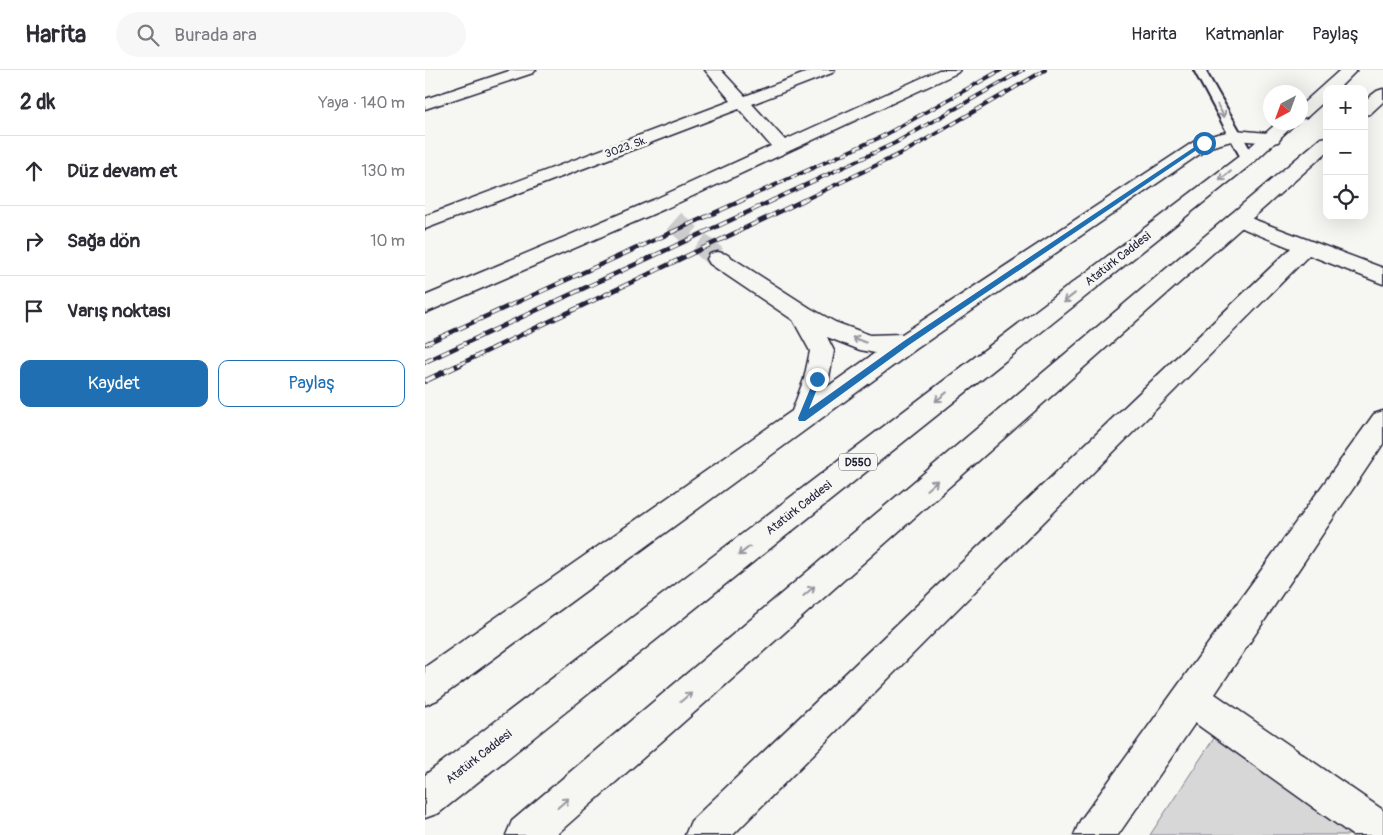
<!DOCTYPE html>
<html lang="tr">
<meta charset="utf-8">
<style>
body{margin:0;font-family:Pangolin,sans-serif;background:#f7f7f7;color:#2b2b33}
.controls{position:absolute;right:15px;top:15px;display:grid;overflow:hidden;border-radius:10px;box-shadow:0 5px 20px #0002}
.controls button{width:45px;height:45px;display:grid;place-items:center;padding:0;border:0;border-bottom:1px solid #e1e1e2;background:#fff;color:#2b2b33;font:25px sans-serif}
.compass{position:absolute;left:838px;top:15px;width:45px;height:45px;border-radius:50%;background:#fff;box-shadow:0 5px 20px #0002;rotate:221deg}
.stop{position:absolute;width:15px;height:15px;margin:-11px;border:4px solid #1f6fb2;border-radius:50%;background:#fff}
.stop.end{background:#1f6fb2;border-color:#fff;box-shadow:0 1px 5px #0008}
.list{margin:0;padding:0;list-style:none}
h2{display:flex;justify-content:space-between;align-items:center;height:65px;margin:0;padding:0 20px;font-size:21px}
h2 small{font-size:16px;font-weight:400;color:#7c7c81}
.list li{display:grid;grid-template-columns:32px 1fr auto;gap:15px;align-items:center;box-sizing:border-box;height:70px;padding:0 20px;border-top:1px solid #e1e1e2}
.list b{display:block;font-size:19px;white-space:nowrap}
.list em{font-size:16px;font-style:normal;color:#7c7c81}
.actions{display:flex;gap:10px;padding:15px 20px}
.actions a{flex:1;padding:11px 0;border:1px solid #1f6fb2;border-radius:10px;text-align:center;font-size:18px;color:#1f6fb2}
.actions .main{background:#1f6fb2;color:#fff}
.icon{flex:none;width:28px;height:28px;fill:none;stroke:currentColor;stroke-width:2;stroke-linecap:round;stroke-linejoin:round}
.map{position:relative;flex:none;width:958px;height:765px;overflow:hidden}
header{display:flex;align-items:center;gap:30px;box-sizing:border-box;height:70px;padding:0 25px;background:#fff;border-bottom:1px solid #e1e1e2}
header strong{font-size:24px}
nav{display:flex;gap:28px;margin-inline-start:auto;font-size:18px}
.search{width:350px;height:45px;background:#f7f7f7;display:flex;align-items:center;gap:12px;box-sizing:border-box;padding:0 18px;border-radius:28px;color:#7c7c81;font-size:19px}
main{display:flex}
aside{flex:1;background:#fff}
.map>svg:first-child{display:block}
.green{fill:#d7d7d7;stroke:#7c7c89}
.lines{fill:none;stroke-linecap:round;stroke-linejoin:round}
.street-tunnel{stroke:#cccccd;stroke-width:22;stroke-dasharray:22 11;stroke-linecap:butt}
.lane-casing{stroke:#22223b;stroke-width:4}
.street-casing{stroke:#22223b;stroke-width:3}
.highway-casing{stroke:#22223b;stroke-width:3}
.lane{fill:#f6f6f2;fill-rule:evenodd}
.street{fill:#f6f6f2;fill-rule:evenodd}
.highway{fill:#f6f6f2;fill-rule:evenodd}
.rail-far2-casing{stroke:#22223b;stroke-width:4}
.rail-far1-casing{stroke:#22223b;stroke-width:4.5}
.rail-casing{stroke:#22223b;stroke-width:5.5}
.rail-far2{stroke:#f6f6f2;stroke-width:2.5;stroke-dasharray:7;stroke-linecap:butt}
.rail-far1{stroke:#f6f6f2;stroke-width:3;stroke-dasharray:9;stroke-linecap:butt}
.rail{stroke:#f6f6f2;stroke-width:4;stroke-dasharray:11;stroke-linecap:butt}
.oneway{stroke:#9797a0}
.route{fill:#1f6fb2}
.labels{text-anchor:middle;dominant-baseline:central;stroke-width:5;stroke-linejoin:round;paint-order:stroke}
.far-street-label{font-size:11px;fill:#22223b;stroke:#f6f6f2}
.shield{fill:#f6f6f2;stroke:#626272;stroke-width:1}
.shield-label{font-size:11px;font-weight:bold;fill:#22223b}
.street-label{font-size:12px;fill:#22223b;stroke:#f6f6f2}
</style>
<header>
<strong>Harita</strong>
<div class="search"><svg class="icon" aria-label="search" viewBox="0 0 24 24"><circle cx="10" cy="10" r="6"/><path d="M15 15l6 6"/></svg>Burada ara</div>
<nav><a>Harita</a><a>Katmanlar</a><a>Paylaş</a></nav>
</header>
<main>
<aside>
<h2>2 dk<small>Yaya · 140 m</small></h2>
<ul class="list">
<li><svg class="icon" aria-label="ahead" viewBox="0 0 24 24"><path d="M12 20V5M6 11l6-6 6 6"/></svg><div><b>Düz devam et</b></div><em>130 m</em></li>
<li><svg class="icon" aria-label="right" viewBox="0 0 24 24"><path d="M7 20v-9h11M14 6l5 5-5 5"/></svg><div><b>Sağa dön</b></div><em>10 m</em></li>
<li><svg class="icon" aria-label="arrive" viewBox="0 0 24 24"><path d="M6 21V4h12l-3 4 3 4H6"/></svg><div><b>Varış noktası</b></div></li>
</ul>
<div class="actions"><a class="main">Kaydet</a><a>Paylaş</a></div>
</aside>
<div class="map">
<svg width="958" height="765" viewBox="0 0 958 765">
<rect width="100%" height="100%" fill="#f6f6f2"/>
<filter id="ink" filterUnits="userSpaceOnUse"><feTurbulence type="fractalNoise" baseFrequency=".02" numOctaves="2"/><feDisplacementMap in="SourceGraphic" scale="10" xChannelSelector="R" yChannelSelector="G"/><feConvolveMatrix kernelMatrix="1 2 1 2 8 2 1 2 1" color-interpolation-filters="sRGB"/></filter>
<g filter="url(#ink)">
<polygon class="green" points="793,662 932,765 725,765"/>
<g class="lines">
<polyline class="street-tunnel" points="249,151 293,189"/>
<g class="lane-casing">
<polygon id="lane" points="769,0 782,0 781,2 830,88 828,91 818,91 816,88"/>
</g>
<g class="street-casing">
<g id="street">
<polygon points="87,0 111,0 108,3 0,39 0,29"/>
<polygon points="280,0 296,0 320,26 388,0 410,0 407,3 327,34 360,70 514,0 535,0 532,3 242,138 0,243 0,226 228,130 346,76 314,39 0,159 0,146 306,31"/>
<path d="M810 60 853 64 856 68 853 72 847 73 810 70 785 77 491 279 12 630 0 635V597L367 341 379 309 385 281 368 250 285 194 282 189 285 184 293 182 301 184 385 238 410 252 445 265 477 264 773 69ZM402 267 435 280 450 283 402 317 409 281Z"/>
<polygon points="812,143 958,198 958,214 884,185 308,765 260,765 266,751 866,178 805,153 802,149 805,145"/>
<polygon points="958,341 958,374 790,624 958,740 958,765 927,765 770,653 693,765 649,765 655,751 949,344"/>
</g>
</g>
<g class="highway-casing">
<g id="highway">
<polygon points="915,0 932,0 913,19 902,19 902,29 882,47 876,48 876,35"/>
<polygon points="958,19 958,32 945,44 939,45 939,31 952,21"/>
<polygon points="853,52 872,52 829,92 14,743 0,748 0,705 817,84"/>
<polygon points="902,67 902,82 131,765 81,765 87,751 896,68"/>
</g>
</g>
<use href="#lane" class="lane"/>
<use href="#street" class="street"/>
<use href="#highway" class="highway"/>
<g class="rail-far2-casing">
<g id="rail-far2">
<polyline points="315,131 458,66 576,0"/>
<polyline points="346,131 470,73 598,0"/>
<polyline points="377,131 483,80 620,0"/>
</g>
</g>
<g class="rail-far1-casing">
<g id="rail-far1">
<polyline points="0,274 318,130"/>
<polyline points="0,292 349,130"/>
<polyline points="33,295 379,130"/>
</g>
</g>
<g class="rail-casing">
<polyline id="rail" points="0,311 36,294"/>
</g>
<use href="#rail-far2" class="rail-far2"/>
<use href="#rail-far1" class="rail-far1"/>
<use href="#rail" class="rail"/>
</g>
<defs><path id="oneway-shaft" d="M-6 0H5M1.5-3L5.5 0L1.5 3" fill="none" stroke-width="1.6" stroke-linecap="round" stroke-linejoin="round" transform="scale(1.25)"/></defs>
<g class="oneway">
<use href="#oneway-shaft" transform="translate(796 41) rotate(60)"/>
<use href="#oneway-shaft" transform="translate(800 106) rotate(142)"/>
<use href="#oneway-shaft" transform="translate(644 228) rotate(142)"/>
<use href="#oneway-shaft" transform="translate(434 270) rotate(-159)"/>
<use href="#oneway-shaft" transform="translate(516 327) rotate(142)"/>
<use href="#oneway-shaft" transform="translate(507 415) rotate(-41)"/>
<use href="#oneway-shaft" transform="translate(319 481) rotate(142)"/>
<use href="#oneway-shaft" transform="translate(384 521) rotate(-41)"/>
<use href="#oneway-shaft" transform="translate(261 627) rotate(-41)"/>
<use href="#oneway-shaft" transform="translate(138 733) rotate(-41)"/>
</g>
</g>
<polygon class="route" points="777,72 782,73 484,275 380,351 374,351 373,348 390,307 392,306 396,309 384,339 479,271"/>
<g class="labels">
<g class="far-street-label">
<text transform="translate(201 77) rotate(-20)">3023. Sk.</text>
</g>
<rect class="shield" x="414" y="383.5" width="38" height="17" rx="4"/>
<g class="shield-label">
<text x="433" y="392">D550</text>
</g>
<g class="street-label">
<text transform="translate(693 189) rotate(-38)">Atatürk Caddesi</text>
<text transform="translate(374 438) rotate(-38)">Atatürk Caddesi</text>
<text transform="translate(54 687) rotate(-38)">Atatürk Caddesi</text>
</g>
</g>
</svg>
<div class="controls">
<button>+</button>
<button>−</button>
<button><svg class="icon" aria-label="locate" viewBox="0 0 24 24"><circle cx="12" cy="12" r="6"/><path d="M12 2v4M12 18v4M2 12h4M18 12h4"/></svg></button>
</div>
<svg class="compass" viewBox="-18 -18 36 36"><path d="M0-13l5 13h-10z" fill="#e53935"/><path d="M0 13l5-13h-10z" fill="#7c7c81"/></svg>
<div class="stop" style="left:779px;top:73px"></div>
<div class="stop end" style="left:392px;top:309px"></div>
</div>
</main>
